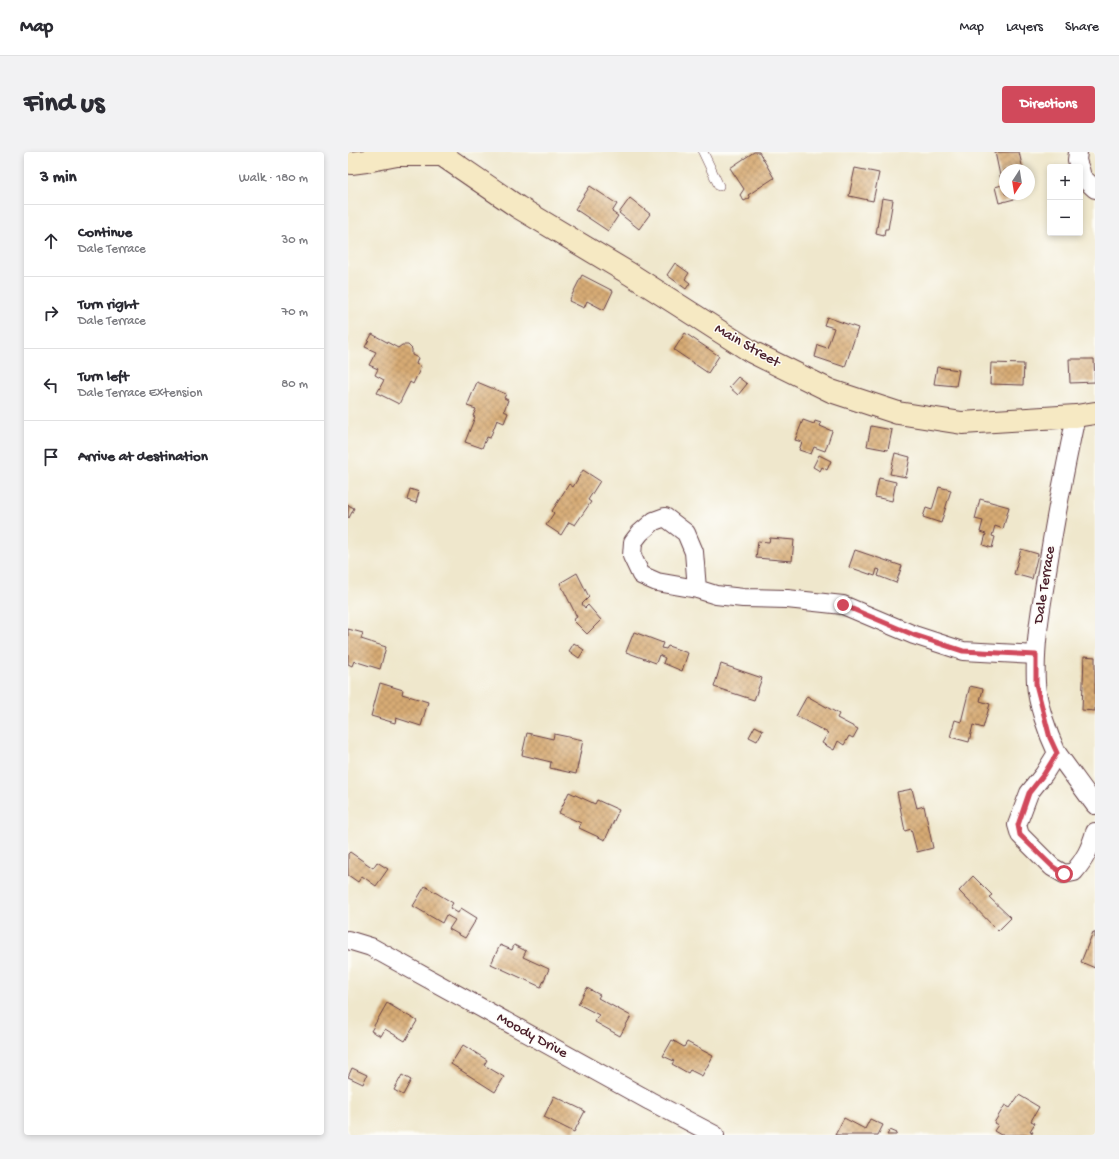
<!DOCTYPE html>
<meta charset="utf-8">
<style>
body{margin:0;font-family:"Gochi Hand",sans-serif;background:#f2f2f3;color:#2b2b33}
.controls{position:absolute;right:12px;top:12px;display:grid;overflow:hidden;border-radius:4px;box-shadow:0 2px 6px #0003}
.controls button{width:36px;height:36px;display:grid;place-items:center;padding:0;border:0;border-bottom:1px solid #e1e1e2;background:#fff;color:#2b2b33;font:20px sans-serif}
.compass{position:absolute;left:651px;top:12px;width:36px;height:36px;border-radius:50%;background:#fff;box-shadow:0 2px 6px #0003;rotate:192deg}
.stop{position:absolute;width:12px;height:12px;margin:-9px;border:3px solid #d1495b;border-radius:50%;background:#fff}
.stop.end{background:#d1495b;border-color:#fff;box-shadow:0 1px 4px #0008}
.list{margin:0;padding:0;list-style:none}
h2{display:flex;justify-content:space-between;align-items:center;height:52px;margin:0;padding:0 16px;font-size:17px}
h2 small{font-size:13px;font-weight:400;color:#7c7c81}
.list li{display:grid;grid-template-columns:26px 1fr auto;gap:12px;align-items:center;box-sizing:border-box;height:72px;padding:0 16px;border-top:1px solid #e1e1e2}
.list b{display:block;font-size:15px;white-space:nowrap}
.list p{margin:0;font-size:13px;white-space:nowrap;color:#7c7c81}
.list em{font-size:13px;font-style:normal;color:#7c7c81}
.icon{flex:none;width:22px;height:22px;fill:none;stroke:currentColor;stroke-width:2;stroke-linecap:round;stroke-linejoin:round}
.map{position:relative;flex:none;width:747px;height:983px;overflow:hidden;border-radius:4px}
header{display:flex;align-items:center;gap:24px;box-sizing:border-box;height:56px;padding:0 20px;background:#fff;border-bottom:1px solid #e1e1e2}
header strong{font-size:19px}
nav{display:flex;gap:22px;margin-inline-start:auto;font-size:14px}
.intro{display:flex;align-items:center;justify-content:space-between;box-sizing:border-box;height:96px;padding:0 24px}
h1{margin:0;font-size:28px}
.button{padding:10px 18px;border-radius:4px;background:#d1495b;color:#fff;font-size:14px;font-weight:700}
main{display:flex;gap:24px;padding:0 24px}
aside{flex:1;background:#fff;border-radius:4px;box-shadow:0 2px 6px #0003}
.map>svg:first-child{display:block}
.building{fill:url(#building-cross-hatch)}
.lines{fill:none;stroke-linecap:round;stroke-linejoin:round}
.service-casing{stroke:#633d43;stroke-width:10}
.minor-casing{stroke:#633d43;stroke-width:20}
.secondary-casing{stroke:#633d43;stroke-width:24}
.service{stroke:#fff;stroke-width:9}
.minor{stroke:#fff;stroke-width:18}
.secondary{stroke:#f6e9c3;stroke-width:22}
.route{stroke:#d1495b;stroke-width:5}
.labels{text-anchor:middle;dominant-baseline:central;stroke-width:3;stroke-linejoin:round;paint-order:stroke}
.street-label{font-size:15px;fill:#4a1f2b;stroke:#fdfcf7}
</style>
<header>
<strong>Map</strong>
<nav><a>Map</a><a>Layers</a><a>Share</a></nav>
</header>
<div class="intro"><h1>Find us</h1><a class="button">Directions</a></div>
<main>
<aside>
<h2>3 min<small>Walk · 180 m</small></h2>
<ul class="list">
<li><svg class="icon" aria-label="ahead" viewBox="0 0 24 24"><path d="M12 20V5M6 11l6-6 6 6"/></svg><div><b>Continue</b><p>Dale Terrace</p></div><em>30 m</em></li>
<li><svg class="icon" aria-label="right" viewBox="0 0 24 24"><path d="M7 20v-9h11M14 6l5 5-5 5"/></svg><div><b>Turn right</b><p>Dale Terrace</p></div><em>70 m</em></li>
<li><svg class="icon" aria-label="left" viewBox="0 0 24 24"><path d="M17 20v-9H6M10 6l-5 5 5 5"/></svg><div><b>Turn left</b><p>Dale Terrace Extension</p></div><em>80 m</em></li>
<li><svg class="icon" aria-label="arrive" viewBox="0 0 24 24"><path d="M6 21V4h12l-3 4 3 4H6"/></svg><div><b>Arrive at destination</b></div></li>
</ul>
</aside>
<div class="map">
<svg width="747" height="983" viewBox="0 0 747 983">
<defs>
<pattern id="building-cross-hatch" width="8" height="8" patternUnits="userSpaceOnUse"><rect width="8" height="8" fill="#d7ab74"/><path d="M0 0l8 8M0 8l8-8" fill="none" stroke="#b08b5f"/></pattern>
</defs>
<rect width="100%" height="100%" fill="#fdfcf7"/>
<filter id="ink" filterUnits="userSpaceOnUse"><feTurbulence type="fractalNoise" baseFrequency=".025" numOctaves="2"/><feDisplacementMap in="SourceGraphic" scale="8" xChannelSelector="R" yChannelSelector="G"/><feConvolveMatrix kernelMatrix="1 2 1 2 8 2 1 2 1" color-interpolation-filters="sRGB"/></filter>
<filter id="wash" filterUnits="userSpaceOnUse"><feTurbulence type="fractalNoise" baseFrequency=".012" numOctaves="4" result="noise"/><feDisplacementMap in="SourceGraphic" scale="16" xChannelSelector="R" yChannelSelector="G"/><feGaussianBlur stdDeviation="0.9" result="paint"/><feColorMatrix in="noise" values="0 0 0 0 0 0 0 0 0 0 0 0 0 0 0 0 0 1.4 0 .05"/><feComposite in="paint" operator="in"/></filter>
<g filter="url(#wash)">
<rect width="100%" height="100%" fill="#efe7cc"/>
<g id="blocks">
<g class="building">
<polygon points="406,0 411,0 426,26 400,43 402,46 396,49 392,43 396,37 382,16"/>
<polygon points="647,0 671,0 675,18 657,18 657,42 670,42 670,46 651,51 647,35 654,33"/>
<polygon points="507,16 531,21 525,49 501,44"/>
<polygon points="242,34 269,52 264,60 270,64 260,79 227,57"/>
<polygon points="282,46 302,62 291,77 271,61"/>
<polygon points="534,46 545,48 540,77 537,77 536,84 528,82"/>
<polygon points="327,111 341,121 337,127 342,131 338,137 319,123"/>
<polygon points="234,123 265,139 256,158 239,149 236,156 221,149"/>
<polygon points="479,165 510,176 497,215 467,205 470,193 479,196 486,176 476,173"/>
<polygon points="337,181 371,204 360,221 326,198"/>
<polygon points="24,182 50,196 54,193 60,193 64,197 64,203 70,206 68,212 73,215 65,232 62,230 51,252 29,241 36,228 27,223 30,217 21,213 28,200 17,195"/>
<polygon points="721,207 746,207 747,230 722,231"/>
<polygon points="643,211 676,212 675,233 642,232"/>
<polygon points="589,215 611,218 608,234 586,232"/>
<polygon points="390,225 399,232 390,243 381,235"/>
<polygon points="129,230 158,242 156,246 160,248 156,259 160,261 156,271 149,268 142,286 139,285 134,296 117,290 127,265 125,264 128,257 119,254"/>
<polygon points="455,268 466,272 467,269 473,271 472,274 484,279 477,299 466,295 463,302 451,298 454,290 447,288"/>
<polygon points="523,274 544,278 540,298 519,294"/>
<polygon points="547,301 562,305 558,325 542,322"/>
<polygon points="471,303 483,309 479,318 474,315 472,319 465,315"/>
<polygon points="235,318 252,329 240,348 243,350 227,373 221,370 213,383 198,373 206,361 204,359 221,332 225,335"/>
<polygon points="531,326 548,330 544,349 527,345"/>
<polygon points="591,335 603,338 593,371 575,365 578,356 584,358"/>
<polygon points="62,337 71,340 68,351 59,348"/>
<polygon points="632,347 661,355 655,377 647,374 644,384 647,385 644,396 635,393 638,382 632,380 635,369 627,367"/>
<polygon points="0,353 6,356 1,366 0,365"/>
<polygon points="422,386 446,388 444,409 408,406 410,389 421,390"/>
<polygon points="673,397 690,402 684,427 666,422"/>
<polygon points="507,398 554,414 548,431 530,424 532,418 529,417 527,424 501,415"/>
<polygon points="229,421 241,445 234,452 237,456 240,453 253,468 239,482 225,468 229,465 212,431"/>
<polygon points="0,477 15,481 13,487 38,495 32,517 6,509 4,514 0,512"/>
<polygon points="286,480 315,491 313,496 318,497 320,494 340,501 334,519 315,511 317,506 311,503 308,511 278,500"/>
<polygon points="226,491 236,498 231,506 221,499"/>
<polygon points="736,504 747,505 747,559 734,558"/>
<polygon points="373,512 414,526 406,548 366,535"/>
<polygon points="32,531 55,538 54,542 80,550 73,574 48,566 47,571 23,564"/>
<polygon points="622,534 635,537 632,549 642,552 635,576 625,573 621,590 602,585 607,568 613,570"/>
<polygon points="459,544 491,562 489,566 510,577 505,586 501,584 496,593 490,589 486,598 474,591 480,581 448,564"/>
<polygon points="407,574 415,578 409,589 401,585"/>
<polygon points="179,581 205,587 206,582 235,588 228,622 202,616 203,610 174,603"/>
<polygon points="564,637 569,656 576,654 585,696 569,700 563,677 557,679 549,640"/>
<polygon points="221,640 247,652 249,648 271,658 257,688 231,676 233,671 211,661"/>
<polygon points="2,700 25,716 29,710 40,717 28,734 14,724 10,730 0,723 0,702"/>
<polygon points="625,724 644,743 641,745 663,766 650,779 611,739"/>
<polygon points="77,734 105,751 102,756 110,761 113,756 129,766 117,786 101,777 107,768 98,763 94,771 65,754"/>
<polygon points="745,780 747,781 747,816 733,810"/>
<polygon points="152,793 164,798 166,793 178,799 175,805 201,817 193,835 143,812"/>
<polygon points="239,836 252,843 250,846 283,864 272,884 247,870 251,863 230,852"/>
<polygon points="39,851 69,869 57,889 37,877 33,884 23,879"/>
<polygon points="324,888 336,895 339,890 365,904 354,924 342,918 340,921 324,912 326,909 315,904"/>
<polygon points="115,893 139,908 136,913 156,925 147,940 103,912"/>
<polygon points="4,916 19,923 15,932 0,925"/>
<polygon points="54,923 63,928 55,943 46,938"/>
<polygon points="671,943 691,955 683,969 687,971 682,979 685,980 683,983 653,983 646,979 650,973 646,971 657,953 662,956"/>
<polygon points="206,944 237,959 226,980 196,965"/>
<polygon points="496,966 517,977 522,967 535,973 530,983 487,983"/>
<polygon points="542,978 549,981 548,983 539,983"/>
</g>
</g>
</g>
<g filter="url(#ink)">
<use href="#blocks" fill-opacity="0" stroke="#633d43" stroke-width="1"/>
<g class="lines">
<g class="service-casing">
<polyline id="service" points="355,0 371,34"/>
</g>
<g class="minor-casing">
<g id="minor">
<polyline points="730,0 729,8 731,15"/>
<polyline points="732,17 734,25 747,37"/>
<path d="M728 264C717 316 707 367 699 419 693 456 686 493 688 531 689 551 700 582 709 601L696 622 681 641 669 673 672 683 704 715 716 722 726 720C737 707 742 697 747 680"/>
<polyline points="349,437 346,400 338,381 317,365 306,369 292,381 285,390 284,404 293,423 309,430 349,437 368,443 395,446 439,447 495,453 566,483 615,499 688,503"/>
<polyline points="709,601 747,653"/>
<polyline points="0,788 23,795 302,949 367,983"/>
</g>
</g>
<g class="secondary-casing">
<g id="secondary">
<polyline points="91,0 94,3 170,55 282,122 404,200 483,239 550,261 614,271 728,264 747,261"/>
<polyline points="3,11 18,9 49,3 94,3"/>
</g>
</g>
<use href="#service" class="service"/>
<use href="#minor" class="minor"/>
<use href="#secondary" class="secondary"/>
</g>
</g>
<g class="lines" filter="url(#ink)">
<polyline class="route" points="495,453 566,483 615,499 688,503 688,532 702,586 709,601 696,622 681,641 670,673 672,683 704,714 716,722"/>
</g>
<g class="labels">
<g class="street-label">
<text transform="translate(399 194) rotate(30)">Main Street</text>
<text transform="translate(697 433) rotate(-81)">Dale Terrace</text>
<text transform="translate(184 884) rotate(29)">Moody Drive</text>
</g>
</g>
</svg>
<div class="controls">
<button>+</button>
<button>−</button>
</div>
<svg class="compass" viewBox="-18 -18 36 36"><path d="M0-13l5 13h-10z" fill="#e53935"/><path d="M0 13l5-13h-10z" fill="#7c7c81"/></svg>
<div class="stop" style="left:716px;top:722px"></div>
<div class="stop end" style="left:495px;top:453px"></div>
</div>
</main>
